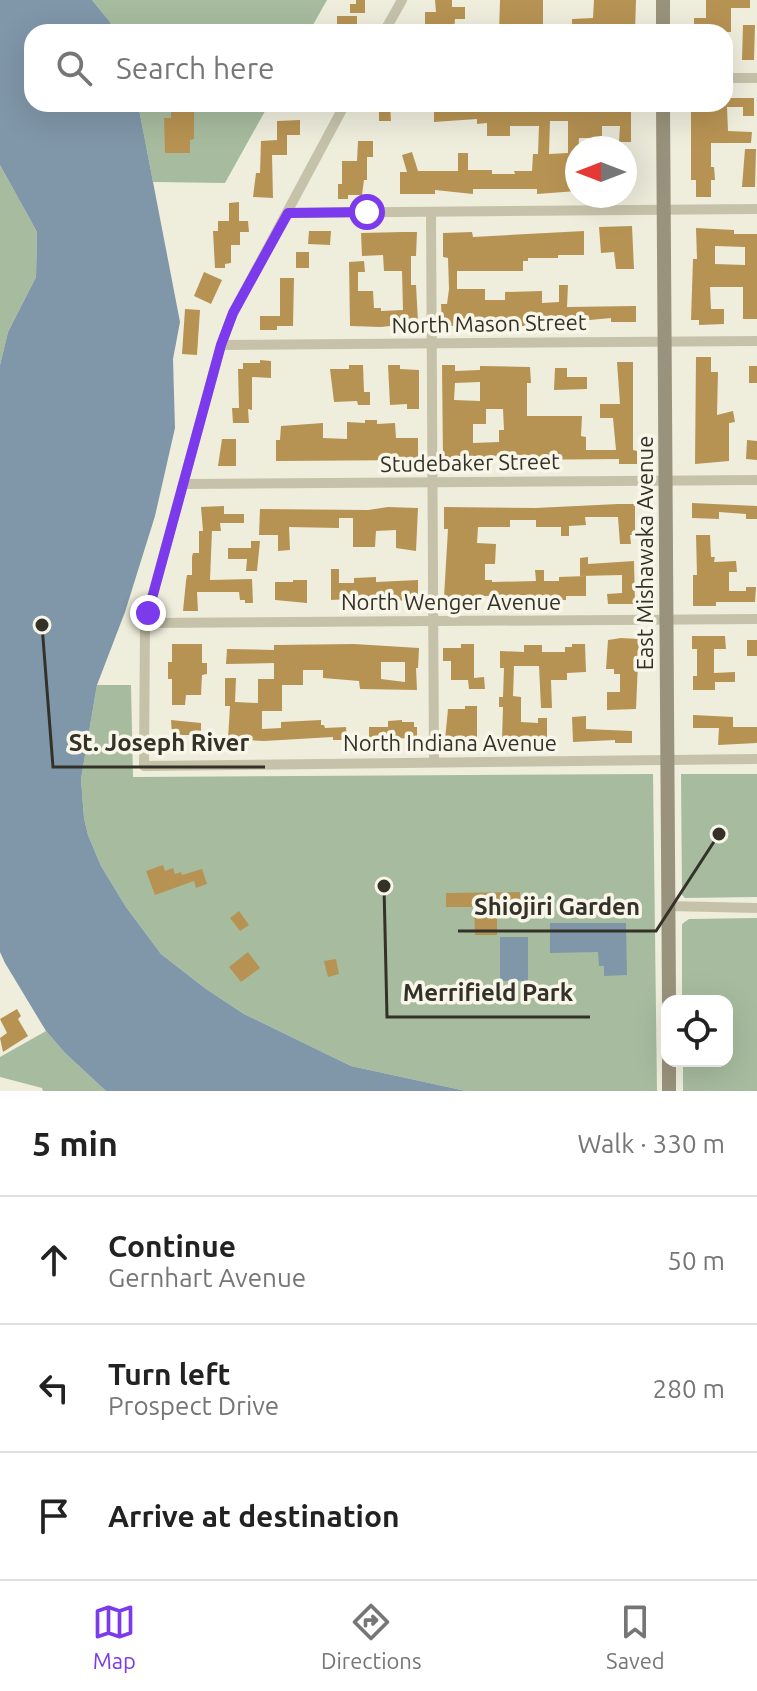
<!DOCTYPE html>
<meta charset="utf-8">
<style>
body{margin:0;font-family:Ubuntu,sans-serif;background:#f2f2f2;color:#222}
.controls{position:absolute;right:24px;bottom:24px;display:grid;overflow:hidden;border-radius:16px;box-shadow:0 8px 32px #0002}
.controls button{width:72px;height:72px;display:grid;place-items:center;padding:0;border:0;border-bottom:2px solid #e0e0e0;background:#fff;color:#222;font:40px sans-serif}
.compass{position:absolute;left:565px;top:136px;width:72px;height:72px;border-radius:50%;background:#fff;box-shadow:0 8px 32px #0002;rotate:270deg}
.stop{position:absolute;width:24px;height:24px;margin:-18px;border:6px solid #7c3aed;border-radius:50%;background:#fff}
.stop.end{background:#7c3aed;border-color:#fff;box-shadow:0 2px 8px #0008}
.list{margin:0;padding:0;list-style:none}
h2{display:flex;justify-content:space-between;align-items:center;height:104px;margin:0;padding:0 32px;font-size:34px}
h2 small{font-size:26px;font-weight:400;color:#767676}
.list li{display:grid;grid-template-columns:52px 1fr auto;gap:24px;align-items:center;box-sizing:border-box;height:128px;padding:0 32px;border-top:2px solid #e0e0e0}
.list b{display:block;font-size:30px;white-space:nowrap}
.list p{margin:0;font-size:26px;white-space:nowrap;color:#767676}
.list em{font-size:26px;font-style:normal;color:#767676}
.icon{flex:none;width:44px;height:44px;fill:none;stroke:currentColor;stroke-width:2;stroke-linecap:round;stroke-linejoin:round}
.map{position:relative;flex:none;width:757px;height:1091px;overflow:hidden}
.search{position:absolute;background:#fff;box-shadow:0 8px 32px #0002;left:24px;right:24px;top:24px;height:88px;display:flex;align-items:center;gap:20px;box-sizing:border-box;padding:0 28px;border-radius:24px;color:#767676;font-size:30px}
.sheet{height:488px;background:#fff}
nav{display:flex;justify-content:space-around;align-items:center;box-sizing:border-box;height:112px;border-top:2px solid #e0e0e0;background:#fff;font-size:22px;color:#767676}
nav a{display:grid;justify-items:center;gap:4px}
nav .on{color:#7c3aed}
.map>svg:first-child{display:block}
.green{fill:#a7bc9f}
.water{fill:#8097a9}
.building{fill:#b79353;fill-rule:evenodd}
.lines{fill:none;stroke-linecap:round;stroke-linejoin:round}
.street{stroke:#c6c2aa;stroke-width:10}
.secondary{stroke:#99927c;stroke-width:14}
.route{stroke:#7c3aed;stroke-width:10}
.labels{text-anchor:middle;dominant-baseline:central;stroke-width:7;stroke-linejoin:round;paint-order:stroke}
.street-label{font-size:22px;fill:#343129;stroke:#f7f6e9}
.leader{fill:none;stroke:#343129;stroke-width:3}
.callout-dot{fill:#343129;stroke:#f7f6e9;stroke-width:3}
.callout-label{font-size:24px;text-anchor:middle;font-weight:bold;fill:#343129;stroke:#f7f6e9;stroke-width:7;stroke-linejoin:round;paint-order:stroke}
</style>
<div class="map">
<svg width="757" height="1091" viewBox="0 0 757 1091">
<rect width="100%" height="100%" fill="#efeedd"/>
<g class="green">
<polygon points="92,0 327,0 309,32 114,32 110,22"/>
<polygon points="138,104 269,104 225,183 153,182"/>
<polygon points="0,165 37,232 36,277 8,332 0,365"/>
<polygon points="97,685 131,685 133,777 653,774 657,1091 466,1091 351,1066 244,1014 206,989 161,954 126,907 101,866 88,835 84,818 81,779"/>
<polygon points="681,774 757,774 757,897 685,898 682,895"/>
<polygon points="757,918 757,1091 683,1091 683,1061 727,1061 727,1001 682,1001 682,924 689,919"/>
<polygon points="46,1031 65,1053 106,1091 43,1091 42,1088 0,1077 0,1057"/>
</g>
<g class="water">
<polygon points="0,0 92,0 110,22 114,32 32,32 32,104 138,104 180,322 173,359 175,428 155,516 125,612 97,685 81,779 84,818 88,835 101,866 126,907 161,954 206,989 244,1014 351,1066 466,1091 106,1091 65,1053 46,1031 5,963 0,952 0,365 8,332 36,277 37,232 0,165"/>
<polygon points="550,923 626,923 627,975 604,976 604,966 599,966 598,952 550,953"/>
<rect x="500" y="937" width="28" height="44"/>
</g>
<g class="building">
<polygon points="356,0 365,0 365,13 350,13 350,4 356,4"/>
<polygon points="435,0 452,0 452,7 465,7 465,19 455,19 454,32 447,32 447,26 425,26 425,12 436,12"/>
<polygon points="500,0 543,0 543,32 499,32"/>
<polygon points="594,0 636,0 635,32 622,32 622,26 572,28 572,19 593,18"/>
<polygon points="706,0 750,0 750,8 731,8 731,32 694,32 694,18 706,18"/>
<polygon points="337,16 357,16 357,28 352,28 352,32 337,32"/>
<polygon points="743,25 755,25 754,60 742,60"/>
<polygon points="725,98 754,98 754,116 743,116 743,107 727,107 728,131 752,132 751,143 711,143 711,167 714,167 715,180 711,180 711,197 696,197 696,180 691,180 691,104 725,104"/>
<polygon points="171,104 194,104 194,139 190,140 190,153 165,153 164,118 171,118"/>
<rect x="295" y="104" width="18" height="8"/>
<polygon points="379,104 390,104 391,121 379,121"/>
<path d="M434 104H490L534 108 552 106 631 104V142H619L620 126H602V138H579L577 191 537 194V189H473V194L435 190V194H400V172H407L402 155 412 152 418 171H458V153H468V170H492V174H515L514 171H532L533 154H538L539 126H510V136H487V123L477 124V119L434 122ZM550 121H568V153L549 154Z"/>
<polygon points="300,120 300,135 287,135 287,155 272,155 273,198 253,197 256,173 260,173 261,141 277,140 277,121"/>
<polygon points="358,141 373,141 373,157 367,157 367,180 364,180 362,195 348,195 348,199 338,199 338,184 342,184 342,161 357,161"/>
<polygon points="745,149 756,149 755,187 742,187"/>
<polygon points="239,202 239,221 248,221 249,232 240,232 240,245 231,245 231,263 225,264 225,268 215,268 213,231 218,231 218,221 229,221 229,203"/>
<polygon points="632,226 634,269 616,269 614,252 601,253 599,227"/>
<path d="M696 228 734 230V234H757V319H743V287H710L711 309H724V324L699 325V320H691L693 259H697ZM715 246 745 247V265L715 264Z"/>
<polygon points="309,231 331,231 330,245 308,244"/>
<polygon points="584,231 584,255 558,255 558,258 528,258 528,261 523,261 523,271 457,271 457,289 485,289 485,300 505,300 505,292 542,291 542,303 559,302 559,285 568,285 567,307 636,306 636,322 611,322 611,318 527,326 442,326 441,304 447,304 449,289 448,258 443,257 443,233 472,232 473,237"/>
<polygon points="403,232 417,232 416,256 411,256 411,285 416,285 418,322 399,322 399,325 381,327 350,326 349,262 364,261 365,272 358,272 358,291 373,291 374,308 381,308 381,311 403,310 402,271 384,271 383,255 362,256 361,233"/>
<rect x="296" y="252" width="13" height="16"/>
<polygon points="204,272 222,280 211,304 194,296"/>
<polygon points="280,278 294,278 293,326 277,326 277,330 260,330 260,316 280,316"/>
<polygon points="185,309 200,310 197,355 182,354"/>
<polygon points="696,357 711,357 711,372 718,372 717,415 733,411 735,422 729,423 729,461 695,464"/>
<polygon points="260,360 271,361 271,378 252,377 252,410 248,409 249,423 233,423 232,408 239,408 238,369 243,369 243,363 260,363"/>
<path d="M617 362H633V450L637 451V464H619V459L499 460 480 459V456H456V460H443L442 365H455V371L480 370V366L530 367 531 383H527V416H582L581 436 586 437V450H616L613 418H600V404H620ZM480 382V401L454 400 455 383ZM486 409H503L504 430H499V442L473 443V424H486Z"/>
<polygon points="349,365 363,365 364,392 370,392 370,405 358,405 357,401 334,402 330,369 349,369"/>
<polygon points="388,365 400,365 400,369 419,370 419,409 407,409 407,404 390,405"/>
<rect x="749" y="366" width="8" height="17"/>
<polygon points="555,368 567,368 567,377 587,377 587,389 554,390"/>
<polygon points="365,420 377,420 377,424 395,423 396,438 418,438 418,460 276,461 276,440 280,440 281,426 323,423 323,438 347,439 347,422 365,423"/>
<polygon points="222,439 236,439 236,466 218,466"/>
<polygon points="747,440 757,441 757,460 746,459"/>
<polygon points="692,503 757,506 757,519 746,519 746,514 719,512 719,519 692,518"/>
<polygon points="618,504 635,504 635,535 630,535 631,544 620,544 618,517 585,517 586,525 569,526 569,536 561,536 561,527 536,527 536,520 510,520 510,527 478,527 477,543 496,544 495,564 485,564 485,580 492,580 492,582 536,581 535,570 544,570 544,581 559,581 559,577 586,576 586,596 566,596 566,600 553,600 553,597 527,598 526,595 444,597 448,529 444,529 444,507 535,508"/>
<polygon points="224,506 224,514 244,514 244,523 220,523 221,531 212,531 210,580 252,579 253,603 245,603 245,600 240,600 239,592 197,592 198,611 183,611 186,581 187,575 192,575 192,557 193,553 199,553 199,531 203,531 201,507"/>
<polygon points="388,507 418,508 416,551 396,548 396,530 376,531 375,547 353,547 353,518 339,518 339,528 289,527 290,550 278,551 278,535 259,535 260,509 368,510"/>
<polygon points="696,535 710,535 711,557 715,557 714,562 736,561 737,572 729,572 729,591 746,591 746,587 756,587 755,602 716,602 716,606 693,606 693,575 697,575"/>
<polygon points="251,541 260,541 257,571 246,571 247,559 228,559 228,548 251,548"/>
<polygon points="588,557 588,564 634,561 635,604 608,604 607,594 622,593 622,575 580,576 580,558"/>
<polygon points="331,569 339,569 339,583 354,583 354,578 376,577 376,582 418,580 418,601 382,600 382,602 369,602 369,598 331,600"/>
<polygon points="293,580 307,580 307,603 275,600 275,582 293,582"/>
<polygon points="692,636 725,636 726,649 714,649 714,673 735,672 735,682 715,682 715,690 693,690 693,676 697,676 697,649 692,649"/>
<polygon points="621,638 639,639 636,709 607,710 607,692 620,692 620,674 614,674 614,669 606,669 608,640"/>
<rect x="747" y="640" width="10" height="16"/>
<polygon points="172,644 202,644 202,663 207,663 207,674 202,675 201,695 186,695 185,705 172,705 172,679 168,679 168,662 172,662"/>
<path d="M354 644 419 648 418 668H416L417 690 360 689 359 681 323 678V670H303V685H282V711H262V729L281 728V722L321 720V725H324L325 728 346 727 347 740H333V737L264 741 228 739 230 706H225V678H236L235 702 258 703V679H274V663L226 664 227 649 274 650V645ZM381 662H405V682L381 679Z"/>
<polygon points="461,644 474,644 474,678 484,677 485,689 469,689 468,680 451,680 451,661 443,661 443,648 461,648"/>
<polygon points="572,644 585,644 586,672 567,673 567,680 551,680 552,708 541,708 539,666 514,666 513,696 521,697 521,722 538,723 538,718 547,718 547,742 502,740 503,707 499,707 499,697 503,697 504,668 500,668 500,651 524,652 524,645 542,645 542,652 565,652 565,647 572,647"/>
<polygon points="465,706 477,706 477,742 445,740 448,709 465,709"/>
<polygon points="693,715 733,717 733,727 757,727 757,743 718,745 719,728 693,728"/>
<polygon points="586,716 586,729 632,731 632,743 615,743 615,740 573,742 572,717"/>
<polygon points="171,720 201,723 201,735 172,735"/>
<polygon points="402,720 402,722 414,722 414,727 417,727 417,738 369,739 369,727 388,727 388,721"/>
<polygon points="163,865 165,871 173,868 175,874 181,872 182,875 202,869 207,884 196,888 194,881 155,895 146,871"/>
<polygon points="520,892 520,907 497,907 497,935 475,935 474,907 446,907 446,893"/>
<polygon points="239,911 249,925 240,931 230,918"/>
<polygon points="248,952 260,968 241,982 229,967"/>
<polygon points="336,959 339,974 328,977 324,961"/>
<polygon points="17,1009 21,1016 18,1019 28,1036 3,1052 0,1038 7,1033 0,1019"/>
</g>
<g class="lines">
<g class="street">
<polyline points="384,32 402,0"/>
<polyline points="725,78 757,78"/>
<polyline points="345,104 233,313 221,345 145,623 144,766 757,759"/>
<polyline points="431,212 434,762"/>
<polyline points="288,213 757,209"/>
<polyline points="221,345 757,341"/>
<polyline points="184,484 757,480"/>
<polyline points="145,623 757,619"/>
<polyline points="668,906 757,908"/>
</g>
<g class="secondary">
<polyline points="663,0 663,32"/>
<polyline points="663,104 669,1001"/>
<polyline points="669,1061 669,1091"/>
</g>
</g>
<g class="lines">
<polyline class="route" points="148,613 221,345 233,313 288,213 367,212"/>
</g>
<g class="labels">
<g class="street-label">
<text transform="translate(489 323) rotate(-1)">North Mason Street</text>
<text transform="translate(470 462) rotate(-1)">Studebaker Street</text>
<text transform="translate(644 553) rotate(-90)">East Mishawaka Avenue</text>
<text x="451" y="601">North Wenger Avenue</text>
<text x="450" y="742">North Indiana Avenue</text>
</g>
</g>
<path class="leader" d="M42 625L53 767H265M719 834L656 931H458M384 886L387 1017H590"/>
<g class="callout-dot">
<circle cx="42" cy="625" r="8"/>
<circle cx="719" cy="834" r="8"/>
<circle cx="384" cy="886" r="8"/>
</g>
<g class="callout-label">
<text x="159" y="751">St. Joseph River</text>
<text x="557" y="915">Shiojiri Garden</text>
<text x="488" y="1001">Merrifield Park</text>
</g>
</svg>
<div class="controls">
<button><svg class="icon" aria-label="locate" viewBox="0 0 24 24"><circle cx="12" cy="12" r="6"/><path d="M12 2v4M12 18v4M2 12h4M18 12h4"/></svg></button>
</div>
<svg class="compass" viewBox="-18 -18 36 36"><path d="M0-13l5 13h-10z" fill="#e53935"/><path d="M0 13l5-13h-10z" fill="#767676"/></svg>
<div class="stop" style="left:367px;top:212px"></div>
<div class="stop end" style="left:148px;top:613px"></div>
<div class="search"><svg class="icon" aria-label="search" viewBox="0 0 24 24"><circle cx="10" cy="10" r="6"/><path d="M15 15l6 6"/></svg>Search here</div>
</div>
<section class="sheet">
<h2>5 min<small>Walk · 330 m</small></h2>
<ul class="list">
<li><svg class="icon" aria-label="ahead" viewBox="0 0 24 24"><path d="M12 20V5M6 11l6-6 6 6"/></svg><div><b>Continue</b><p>Gernhart Avenue</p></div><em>50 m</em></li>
<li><svg class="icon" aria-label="left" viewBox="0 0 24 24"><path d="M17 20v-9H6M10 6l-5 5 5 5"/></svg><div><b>Turn left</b><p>Prospect Drive</p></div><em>280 m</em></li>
<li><svg class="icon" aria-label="arrive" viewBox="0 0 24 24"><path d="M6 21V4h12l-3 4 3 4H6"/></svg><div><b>Arrive at destination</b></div></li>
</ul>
</section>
<nav>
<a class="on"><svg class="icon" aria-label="map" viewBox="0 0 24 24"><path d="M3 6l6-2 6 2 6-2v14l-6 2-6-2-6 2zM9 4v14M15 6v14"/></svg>Map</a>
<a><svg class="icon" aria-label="directions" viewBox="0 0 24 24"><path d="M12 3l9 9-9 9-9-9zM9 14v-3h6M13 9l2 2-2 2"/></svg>Directions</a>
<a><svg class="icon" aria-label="saved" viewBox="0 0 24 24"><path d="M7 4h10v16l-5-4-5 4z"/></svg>Saved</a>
</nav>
